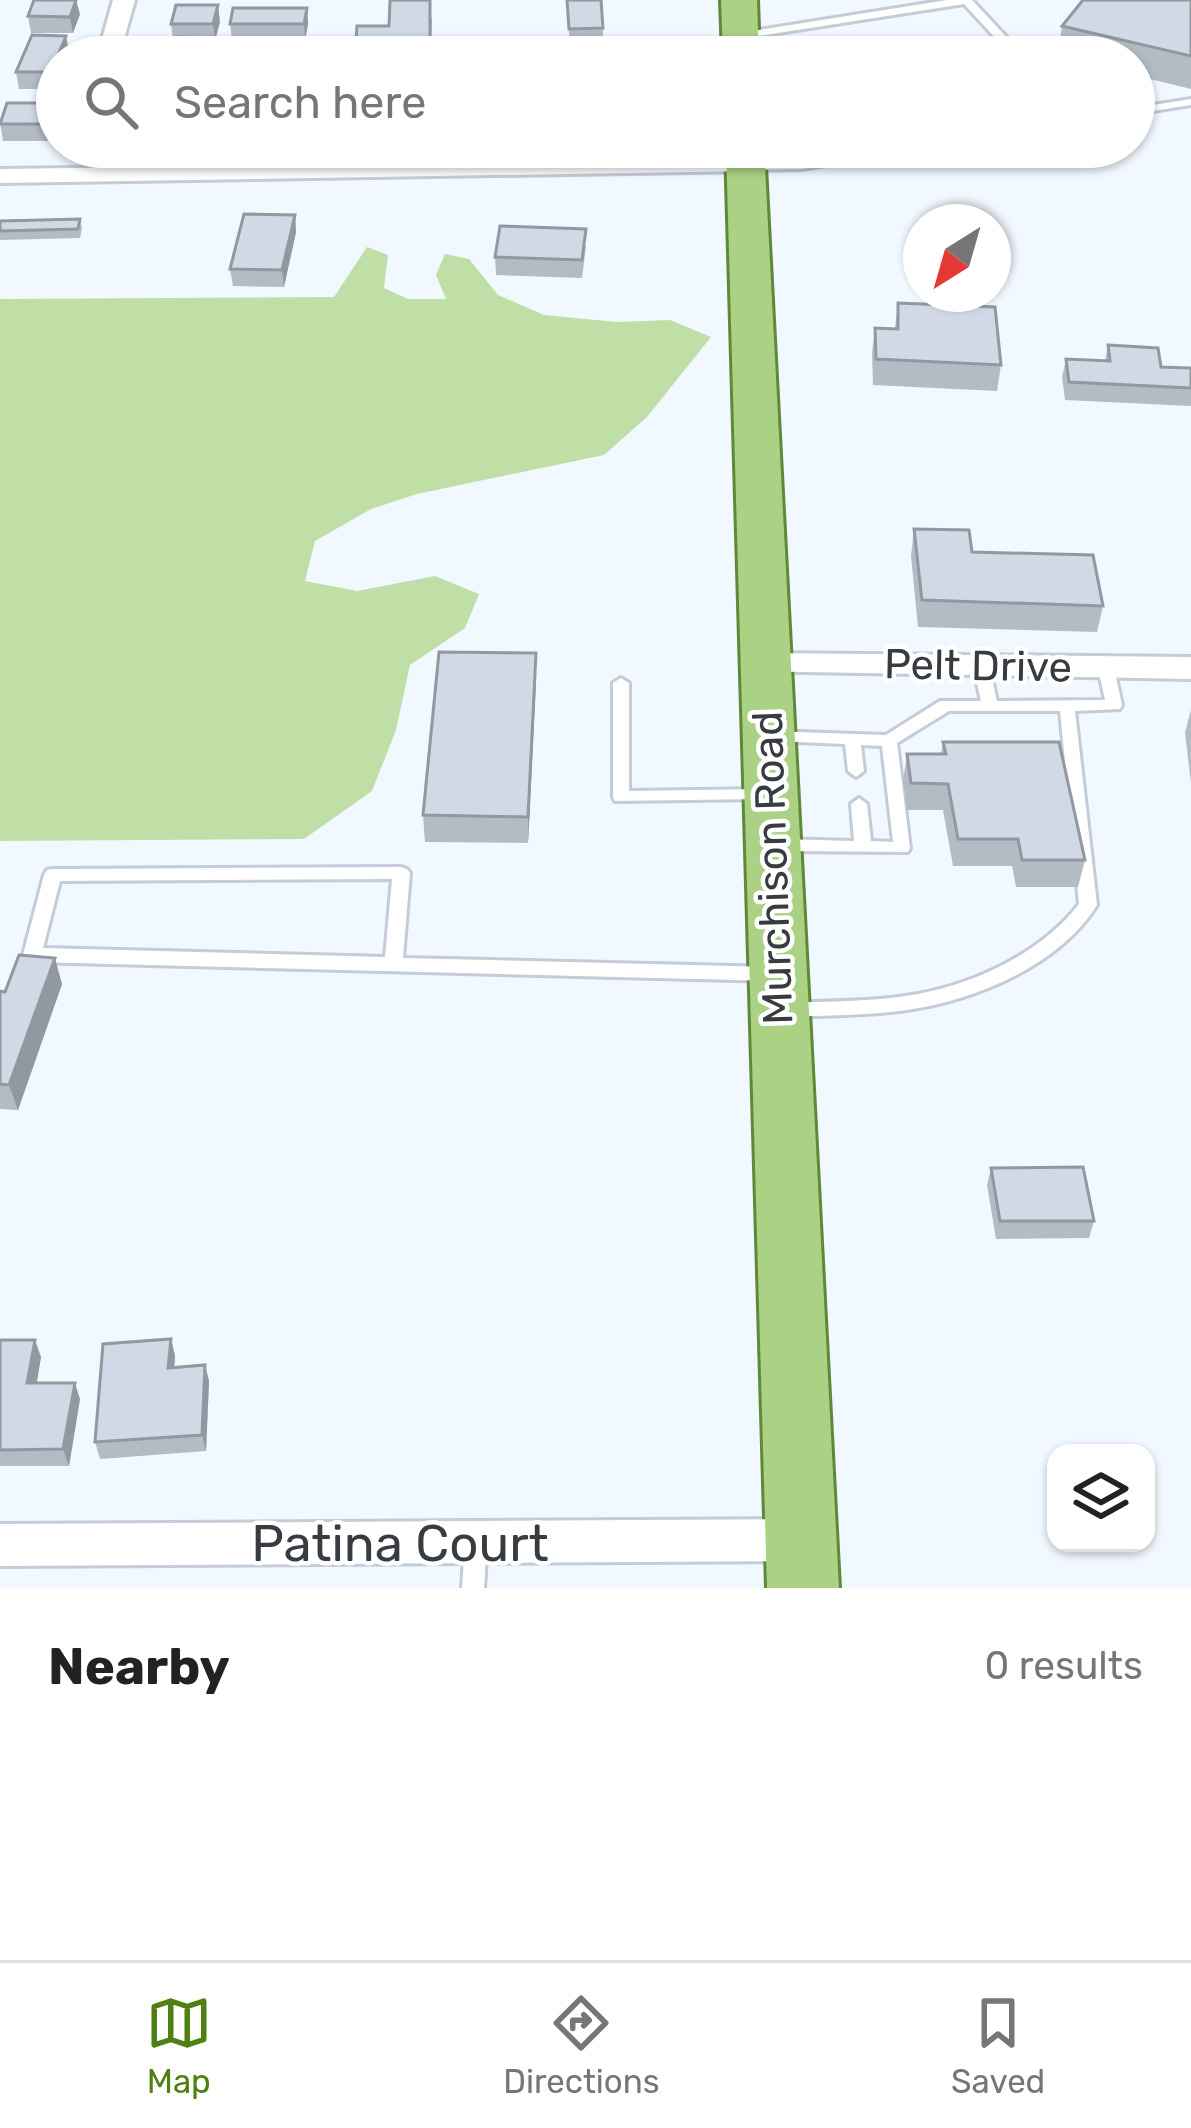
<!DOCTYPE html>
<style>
body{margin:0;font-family:Rubik,sans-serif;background:#f6f6f6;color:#222}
.controls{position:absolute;right:36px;bottom:36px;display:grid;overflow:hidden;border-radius:24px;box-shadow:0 3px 9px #0004}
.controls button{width:108px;height:108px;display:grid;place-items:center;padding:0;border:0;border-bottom:3px solid #e0e0e0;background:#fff;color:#222;font:60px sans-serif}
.compass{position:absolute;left:903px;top:204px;width:108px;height:108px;border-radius:50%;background:#fff;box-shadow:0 3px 9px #0004;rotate:217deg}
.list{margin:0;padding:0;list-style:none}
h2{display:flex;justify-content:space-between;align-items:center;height:156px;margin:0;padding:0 48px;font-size:51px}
h2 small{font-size:39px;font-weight:400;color:#767676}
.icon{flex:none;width:66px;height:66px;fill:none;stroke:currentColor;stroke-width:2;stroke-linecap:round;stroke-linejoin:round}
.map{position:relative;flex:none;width:1191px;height:1588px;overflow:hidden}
.search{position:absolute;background:#fff;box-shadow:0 3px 9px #0004;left:36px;right:36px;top:36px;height:132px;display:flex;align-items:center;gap:30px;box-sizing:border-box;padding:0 42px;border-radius:66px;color:#767676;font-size:45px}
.sheet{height:372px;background:#fff}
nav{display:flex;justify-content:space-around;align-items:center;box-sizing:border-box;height:168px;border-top:3px solid #e0e0e0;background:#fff;font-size:33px;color:#767676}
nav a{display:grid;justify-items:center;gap:6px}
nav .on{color:#4e8012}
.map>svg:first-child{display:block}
.green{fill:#bfdfa7}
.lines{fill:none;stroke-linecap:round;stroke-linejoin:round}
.service-casing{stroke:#c3ccd8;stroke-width:6}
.minor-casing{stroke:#c3ccd8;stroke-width:6}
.primary-casing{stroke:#5e8938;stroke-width:6}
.service{fill:#fff;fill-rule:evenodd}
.minor{fill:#fff;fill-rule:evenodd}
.primary{fill:#abd185;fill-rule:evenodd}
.wall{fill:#b3bbc5}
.shaded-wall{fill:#9298a0}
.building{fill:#d0d9e5;stroke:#9298a0;stroke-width:3}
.labels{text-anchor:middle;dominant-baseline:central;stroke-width:9;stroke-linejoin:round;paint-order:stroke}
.street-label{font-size:42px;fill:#383c40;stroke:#fff}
.near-street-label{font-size:51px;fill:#383c40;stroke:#fff}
</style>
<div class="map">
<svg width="1191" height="1588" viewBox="0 0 1191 1588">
<rect width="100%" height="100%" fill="#f2f8ff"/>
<polygon class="green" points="367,247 388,255 384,288 408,299 446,299 436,275 445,254 469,259 498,295 544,315 617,322 670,320 711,337 647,417 604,455 417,494 371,509 315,541 305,581 357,591 435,576 479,594 465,628 410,665 396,730 372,791 304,839 0,841 0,299 334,297"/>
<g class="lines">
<g class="service-casing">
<g id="service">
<polygon points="947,0 972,0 1025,57 1013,57 964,4 740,39 735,36 740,33"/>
<polygon points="1191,99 1191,105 1134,114 1134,108"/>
<polygon points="664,147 676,147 671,167 665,171 659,167"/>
<polygon points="890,147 917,147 911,151 802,169 746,170 740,166 746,162 802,161"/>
<path d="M981 661 989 666 997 701 1105 700 1098 668 1106 663 1114 668 1122 705 1120 709 1075 711 1097 905C1059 966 975 1000 907 1010 867 1016 826 1015 786 1017L780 1015 777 1010 780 1005 786 1003C830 1001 875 1002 918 994 977 983 1042 952 1079 904L1060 711H949L897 743 910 848 908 852 779 851 773 849 771 845 773 841 779 839 854 841 851 804 859 798 867 804 871 841 893 842 882 746 861 745 864 771 856 777 848 771 845 744 774 741 768 739 766 735 768 731 886 735 940 701H981L973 666Z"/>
<polygon points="621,678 629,683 629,791 764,789 772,795 770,799 615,801 613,797 613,683"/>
<path d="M401 867 407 869 410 873 403 958 771 967 777 969 780 974 777 979 771 981 32 962 26 960 23 955 44 875 47 870 53 869ZM392 879 385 957 43 948 60 881Z"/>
<polygon points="476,1532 484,1536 487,1543 484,1588 462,1588 465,1543 468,1536"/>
</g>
</g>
<g class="minor-casing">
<g id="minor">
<polygon points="113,0 135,0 119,57 97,57"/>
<polygon points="745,159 753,161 753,171 0,183 0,169"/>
<polygon points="765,653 1191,657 1191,679 754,671 749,664 754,657"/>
<polygon points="801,1519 817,1525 823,1540 817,1555 801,1561 0,1566 0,1524"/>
</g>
</g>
<g class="primary-casing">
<g id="primary">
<polygon points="721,0 757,0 759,57 723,57"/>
<polygon points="726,147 764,147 839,1588 767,1588"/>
</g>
</g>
<use href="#service" class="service"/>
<use href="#minor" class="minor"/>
<use href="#primary" class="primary"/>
</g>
<g class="wall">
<polygon points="567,0 603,28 603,45 570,46"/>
<polygon points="1191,0 1191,89 1134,75 1134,57 1057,57 1062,26"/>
<polygon points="307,8 308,24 305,40 232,40 230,24"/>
<polygon points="80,14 73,33 31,33 28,16"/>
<polygon points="432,18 431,57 356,57 357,26 389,26"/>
<polygon points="220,22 215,40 213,40 215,54 173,40 171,24"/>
<polygon points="69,52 57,57 57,83 55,89 19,89 16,72"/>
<polygon points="52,103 55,120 48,141 3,141 0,122"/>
<polygon points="295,215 296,232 284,287 233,286 230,269"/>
<polygon points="80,219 82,228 80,238 0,240 0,221"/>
<polygon points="586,246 582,278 496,275 495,257"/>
<polygon points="898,303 1001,365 997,391 873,385 872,353 875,328 895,328"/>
<polygon points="1108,345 1161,367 1191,368 1191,406 1065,400 1062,377 1066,359 1105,361"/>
<polygon points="914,529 1103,606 1097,632 918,627 911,556"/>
<polygon points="536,653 536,680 528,843 425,842 423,815"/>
<polygon points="1191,710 1191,783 1185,733"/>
<polygon points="943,742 1085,860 1078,887 1016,887 1012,866 953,866 943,810 907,810 903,781 907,754 941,754"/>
<polygon points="62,984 18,1110 0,1109 0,991"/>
<polygon points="991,1168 1094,1221 1089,1238 996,1239 987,1185"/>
<polygon points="171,1339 175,1356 174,1367 205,1365 209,1381 206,1451 100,1459 95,1442"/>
<polygon points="0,1340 41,1357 36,1383 80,1399 69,1466 0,1466"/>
</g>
<g class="shaded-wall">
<polygon points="76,0 80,14 73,33 70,17"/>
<polygon points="218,5 220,22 215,40 213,24"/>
<polygon points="307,8 308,24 305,40 304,24"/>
<polygon points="66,36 69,52 67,57 58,57"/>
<polygon points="212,38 215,54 214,57 207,57"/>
<polygon points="57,58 57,83 55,89 51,72"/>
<polygon points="52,103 55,120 48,141 45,124"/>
<polygon points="295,215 296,232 284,287 282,270"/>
<polygon points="536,653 536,680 528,843 528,817"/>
<polygon points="55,958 62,984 18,1110 9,1085"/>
<polygon points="171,1339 175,1356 173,1384 168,1368"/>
<polygon points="35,1340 41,1357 34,1400 27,1383"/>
<polygon points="205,1365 209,1381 206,1451 202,1435"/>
<polygon points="75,1383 80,1399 69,1466 63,1449"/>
</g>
<g class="building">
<polygon points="34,0 76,0 70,17 28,16"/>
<polygon points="390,0 430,0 430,53 355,54 357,26 389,26"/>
<polygon points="567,0 601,0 603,28 569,29"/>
<polygon points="1083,0 1191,0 1191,56 1062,26"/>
<polygon points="176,5 218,5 213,24 171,24"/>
<polygon points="233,8 307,8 304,24 230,24"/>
<polygon points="32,35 66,36 51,72 16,72"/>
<polygon points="178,37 212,38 207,57 172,57"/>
<polygon points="462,42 504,42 503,57 460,57"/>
<polygon points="7,103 52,103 45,124 0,124"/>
<polygon points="244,214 295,215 282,270 230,269"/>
<polygon points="80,219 78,229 0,231 0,221"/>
<polygon points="500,226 586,229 582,260 495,257"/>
<polygon points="898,303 995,307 1001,365 876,359 875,328 898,329"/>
<polygon points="1108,345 1158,348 1161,367 1191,368 1191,388 1069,382 1066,359 1110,361"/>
<polygon points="914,529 969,530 972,552 1093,555 1103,606 922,600"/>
<polygon points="439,652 536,653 528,817 423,815"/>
<polygon points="943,742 1059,742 1085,860 1022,860 1018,839 958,839 948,784 911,783 907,754 946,754"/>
<polygon points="19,955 55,958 9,1085 0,1084 0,991 5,992"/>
<polygon points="1083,1167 1094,1221 1000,1221 991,1168"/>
<polygon points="171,1339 168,1368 205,1365 202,1435 95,1442 103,1344"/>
<polygon points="0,1340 35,1340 27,1383 75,1383 63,1449 0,1450"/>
</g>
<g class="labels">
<g class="street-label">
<text transform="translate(978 666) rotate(1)">Pelt Drive</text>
<text transform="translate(773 868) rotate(-92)">Murchison Road</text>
</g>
<g class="near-street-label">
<text x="400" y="1543">Patina Court</text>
</g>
</g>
</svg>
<div class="controls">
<button><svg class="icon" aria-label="layers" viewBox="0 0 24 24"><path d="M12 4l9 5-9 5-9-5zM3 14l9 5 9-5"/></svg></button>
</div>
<svg class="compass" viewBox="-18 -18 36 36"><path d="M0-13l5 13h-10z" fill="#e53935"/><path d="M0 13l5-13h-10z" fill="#767676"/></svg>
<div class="search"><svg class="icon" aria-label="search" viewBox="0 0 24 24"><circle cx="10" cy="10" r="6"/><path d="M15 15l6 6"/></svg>Search here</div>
</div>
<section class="sheet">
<h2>Nearby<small>0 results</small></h2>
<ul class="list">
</ul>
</section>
<nav>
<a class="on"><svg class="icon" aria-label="map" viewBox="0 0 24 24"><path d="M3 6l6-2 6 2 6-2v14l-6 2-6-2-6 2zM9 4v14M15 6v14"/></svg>Map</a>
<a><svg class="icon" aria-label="directions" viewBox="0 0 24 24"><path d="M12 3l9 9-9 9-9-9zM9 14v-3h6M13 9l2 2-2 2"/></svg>Directions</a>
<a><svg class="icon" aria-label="saved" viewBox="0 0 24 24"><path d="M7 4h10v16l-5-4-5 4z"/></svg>Saved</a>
</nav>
